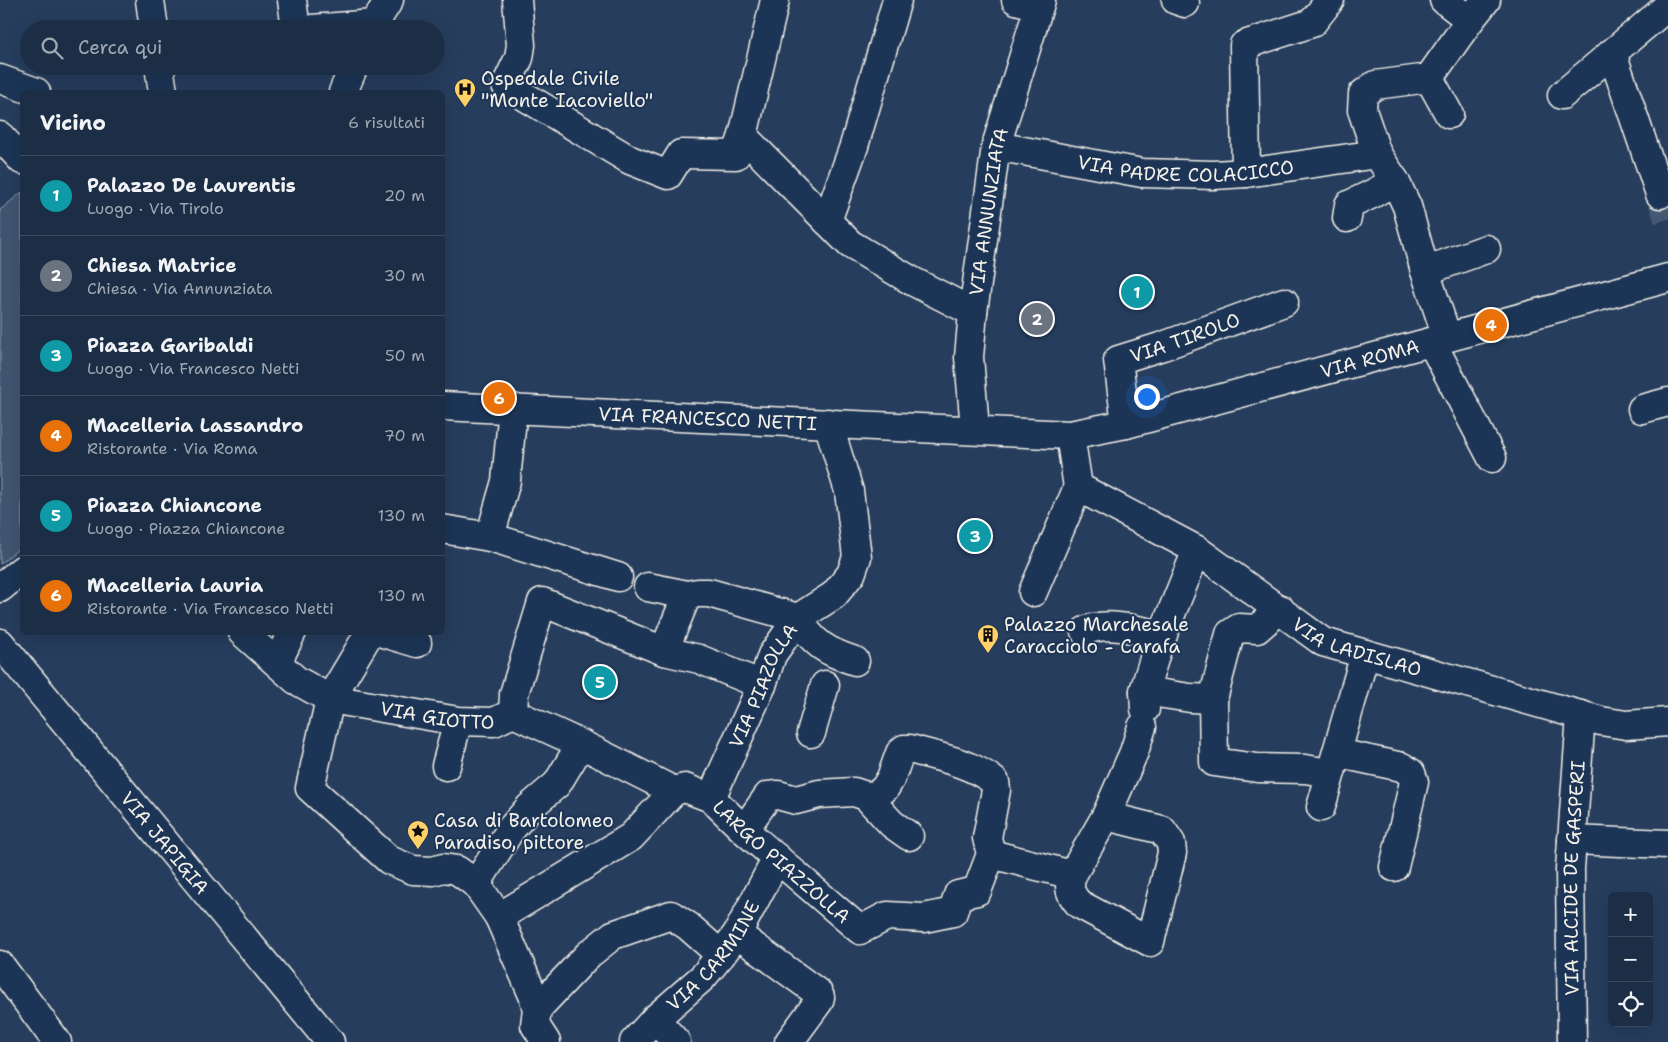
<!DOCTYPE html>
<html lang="it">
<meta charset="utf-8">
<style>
body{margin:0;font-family:"Shantell Sans",sans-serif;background:#293a51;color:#f1f3f6}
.controls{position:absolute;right:15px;bottom:15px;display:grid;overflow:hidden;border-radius:8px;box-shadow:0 5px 20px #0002}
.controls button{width:45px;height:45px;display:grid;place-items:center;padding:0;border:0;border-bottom:1px solid #3a4a5f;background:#1c2e46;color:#f1f3f6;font:25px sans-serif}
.you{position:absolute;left:1146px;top:396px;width:18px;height:18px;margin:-12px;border:4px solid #fff;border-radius:50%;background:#1a73e8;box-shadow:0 0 0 8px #1a73e833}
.badge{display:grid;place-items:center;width:32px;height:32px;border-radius:50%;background:#95b2f1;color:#fff;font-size:16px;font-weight:700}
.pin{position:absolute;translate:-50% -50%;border:2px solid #fff;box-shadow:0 1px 5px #0006}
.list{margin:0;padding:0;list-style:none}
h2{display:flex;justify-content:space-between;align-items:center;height:65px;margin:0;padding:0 20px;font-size:21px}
h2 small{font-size:16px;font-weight:400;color:#a0a8b3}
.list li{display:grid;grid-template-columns:32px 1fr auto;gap:15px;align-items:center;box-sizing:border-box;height:80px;padding:0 20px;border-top:1px solid #3a4a5f}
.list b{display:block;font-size:19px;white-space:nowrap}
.list p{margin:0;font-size:16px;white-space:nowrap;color:#a0a8b3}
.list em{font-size:16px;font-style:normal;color:#a0a8b3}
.icon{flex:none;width:28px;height:28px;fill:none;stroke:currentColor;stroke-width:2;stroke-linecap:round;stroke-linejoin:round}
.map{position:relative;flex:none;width:1668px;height:1042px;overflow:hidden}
.search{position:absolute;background:#1c2e46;box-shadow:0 5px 20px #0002;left:20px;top:20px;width:425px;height:55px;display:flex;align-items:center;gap:12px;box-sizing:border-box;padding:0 18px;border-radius:28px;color:#a0a8b3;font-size:19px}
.panel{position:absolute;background:#1c2e46;box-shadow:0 5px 20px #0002;left:20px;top:90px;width:425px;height:545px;border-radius:8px}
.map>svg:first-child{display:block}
.green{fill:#40546f;stroke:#9aa2ac}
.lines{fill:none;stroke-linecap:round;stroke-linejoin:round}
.minor-tunnel{stroke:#455872;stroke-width:28;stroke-dasharray:28 14;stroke-linecap:butt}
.minor-casing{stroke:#f4f1e8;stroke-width:31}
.major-casing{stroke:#f4f1e8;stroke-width:31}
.minor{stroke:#1d3557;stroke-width:28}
.major{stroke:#1d3557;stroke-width:28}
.labels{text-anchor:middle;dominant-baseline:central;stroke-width:4;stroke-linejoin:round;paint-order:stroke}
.poi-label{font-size:19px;fill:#f4f1e8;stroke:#1d3557;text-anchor:start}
.street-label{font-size:19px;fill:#f4f1e8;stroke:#1d3557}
</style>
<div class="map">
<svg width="1668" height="1042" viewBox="0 0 1668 1042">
<rect width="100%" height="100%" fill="#263d5d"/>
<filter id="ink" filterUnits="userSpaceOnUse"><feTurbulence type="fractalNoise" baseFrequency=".02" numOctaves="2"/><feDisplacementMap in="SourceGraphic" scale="10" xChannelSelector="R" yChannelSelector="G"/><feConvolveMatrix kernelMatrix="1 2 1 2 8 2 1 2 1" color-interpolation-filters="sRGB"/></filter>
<g filter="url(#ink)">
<polygon class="green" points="22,192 22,546 0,564 0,210"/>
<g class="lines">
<polyline class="minor-tunnel" points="1660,194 1668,219"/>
<g class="minor-casing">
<g id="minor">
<polyline points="292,0 296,29"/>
<polyline points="517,0 521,45 519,58 506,85 630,160 668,175 681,154 736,155 743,136 850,244 912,281 973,312"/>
<polyline points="1016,0 1039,6"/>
<polyline points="1176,0 1185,3"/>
<polyline points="1444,0 1470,20"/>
<polyline points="312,29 373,24"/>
<polyline points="371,29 389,0"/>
<polyline points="1612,53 1660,194"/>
<polyline points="1429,78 1449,114"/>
<polyline points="0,79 36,92"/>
<polyline points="343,92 354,66"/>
<polyline points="1562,95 1668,6"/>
<polyline points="0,136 22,160"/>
<polyline points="743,136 775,0"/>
<path id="s1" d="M996 146 1142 173 1214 175 1246 173 1377 154"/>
<polyline points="1246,173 1244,45 1312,23 1330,0"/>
<polyline points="1347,218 1349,205 1372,194 1395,181"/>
<polyline points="827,221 854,146 897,0"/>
<polyline points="1425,271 1407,206 1395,181 1377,154 1362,110 1363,94 1375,85 1429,78 1470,20 1486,0"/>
<polyline points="1447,337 1425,271 1486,249"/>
<polyline points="1432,343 1492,458"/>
<path id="s2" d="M442 406 1070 435 1126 424 1668 278"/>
<polyline points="1642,409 1668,402"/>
<path id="s3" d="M1126 424 1118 360 1163 346 1284 302"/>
<path id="s4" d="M975 429 969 357 973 312 996 146 1041 0"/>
<polyline points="1070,435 1078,487"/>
<path id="s5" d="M1078 487 1197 550 1323 642 1601 721 1626 725 1668 722"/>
<polyline points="442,529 490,537 618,577"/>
<polyline points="490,537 506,481 513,408"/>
<path d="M648 587 687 595 698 593H709L798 618C813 644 827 652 855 661"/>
<polyline points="1033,592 1078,487"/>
<polyline points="1280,609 1257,629 1239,628 1230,634 1213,699 1214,762 1257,768 1305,769 1330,773"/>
<path d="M1085 631C1106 620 1139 631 1163 635"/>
<path id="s6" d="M242 632 296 680 330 699 458 721 494 722 513 713 581 744 674 791"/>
<polyline points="370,632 330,699 310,788 389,860 413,870 433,871 443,868 457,870 476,884 499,917 533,995 537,1009 535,1025 546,1042"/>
<polyline points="380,632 417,643"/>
<path id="s7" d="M0 643 330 1042"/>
<polyline points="664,651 687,595"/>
<polyline points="277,663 292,632"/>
<polyline points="1144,691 1190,698 1213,699"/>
<polyline points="1145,709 1144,691 1158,646 1197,550"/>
<polyline points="513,713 514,694 542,602 664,651 699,659 762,685"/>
<polyline points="811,733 825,685"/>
<polyline points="1337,753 1402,767 1411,773 1414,782 1394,867"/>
<polyline points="446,766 458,721"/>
<path id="s8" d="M674 791 685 788 711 798 744 830 860 930 887 916 924 918 953 912 958 895 977 891 991 854 987 838 996 790 995 782C972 763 938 757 910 749H904L900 753 891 778 885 788 877 795 866 796 854 792 819 794 796 800 778 795 768 796 744 830"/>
<polyline points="866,796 892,824 909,836"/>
<path id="s9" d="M711 798 762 685 772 655 798 618 834 595 851 574 857 557 849 491 828 423"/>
<polyline points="1321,807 1365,654"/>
<polyline points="1572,840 1668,844"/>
<path d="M991 854 1072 875C1068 888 1070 894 1079 904L1150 942 1172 853 1171 843 1162 830 1106 816"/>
<polyline points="1072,875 1106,816 1134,752 1142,727"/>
<polyline points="476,884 511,829 530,807 557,784 581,744"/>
<polyline points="499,917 631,837 674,791"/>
<polyline points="737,934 818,993 820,997 819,1001 789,1042"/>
<polyline points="537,1009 588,955 613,935 671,915 688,926 721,955"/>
<polyline points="655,1019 676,1042"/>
<path id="s10" d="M634 1042 655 1019 703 977 721 955 737 934 777 858"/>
<path id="s11" d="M1572 1042 1570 869 1581 715"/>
</g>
</g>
<g class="major-casing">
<g id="major">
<polyline points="150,0 154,29"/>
<polyline points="159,66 163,92"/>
<polyline points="0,588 22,570"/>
<polyline points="0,965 57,1042"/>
</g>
</g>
<use href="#minor" class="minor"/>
<use href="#major" class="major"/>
</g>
</g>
<defs>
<g id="hospital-pin" transform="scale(1.125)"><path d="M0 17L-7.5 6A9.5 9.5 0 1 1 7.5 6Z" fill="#ffd166" stroke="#1d3557"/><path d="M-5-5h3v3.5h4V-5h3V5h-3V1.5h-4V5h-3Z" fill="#111"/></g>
<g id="building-pin" transform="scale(1.125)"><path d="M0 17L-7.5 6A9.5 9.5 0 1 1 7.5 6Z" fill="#ffd166" stroke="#1d3557"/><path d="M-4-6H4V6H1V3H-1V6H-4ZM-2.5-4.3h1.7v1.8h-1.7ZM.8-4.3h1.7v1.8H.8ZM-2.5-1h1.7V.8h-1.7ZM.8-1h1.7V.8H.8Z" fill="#111"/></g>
<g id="sight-pin" transform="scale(1.125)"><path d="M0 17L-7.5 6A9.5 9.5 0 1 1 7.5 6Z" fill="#ffd166" stroke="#1d3557"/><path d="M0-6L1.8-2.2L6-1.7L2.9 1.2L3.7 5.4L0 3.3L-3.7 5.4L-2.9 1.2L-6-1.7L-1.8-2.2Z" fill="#111"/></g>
</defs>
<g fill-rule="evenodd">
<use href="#hospital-pin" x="465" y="89"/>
<use href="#building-pin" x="988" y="635"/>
<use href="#sight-pin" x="418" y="831"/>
</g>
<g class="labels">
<g class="poi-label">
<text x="481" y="78">Ospedale Civile<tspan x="481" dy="22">"Monte Iacoviello"</tspan></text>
<text x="1004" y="624">Palazzo Marchesale<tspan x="1004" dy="22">Caracciolo - Carafa</tspan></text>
<text x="434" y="820">Casa di Bartolomeo<tspan x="434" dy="22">Paradiso, pittore</tspan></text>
</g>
<g class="street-label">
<text stroke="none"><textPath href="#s1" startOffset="192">VIA PADRE COLACICCO</textPath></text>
<text stroke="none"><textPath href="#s4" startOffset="219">VIA ANNUNZIATA</textPath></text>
<text stroke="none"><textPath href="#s3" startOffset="135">VIA TIROLO</textPath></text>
<text stroke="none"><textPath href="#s2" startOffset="938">VIA ROMA</textPath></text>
<text stroke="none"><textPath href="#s2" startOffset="266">VIA FRANCESCO NETTI</textPath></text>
<text stroke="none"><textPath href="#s5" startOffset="324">VIA LADISLAO</textPath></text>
<text stroke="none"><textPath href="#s9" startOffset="124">VIA PIAZOLLA</textPath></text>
<text stroke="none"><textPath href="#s6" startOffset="220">VIA GIOTTO</textPath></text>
<text stroke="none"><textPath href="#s7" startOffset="259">VIA JAPIGIA</textPath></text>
<text stroke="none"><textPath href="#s8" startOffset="134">LARGO PIAZZOLLA</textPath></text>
<text stroke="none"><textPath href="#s11" startOffset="164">VIA ALCIDE DE GASPERI</textPath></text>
<text stroke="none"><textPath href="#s10" startOffset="118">VIA CARMINE</textPath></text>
</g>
</g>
</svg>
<div class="controls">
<button>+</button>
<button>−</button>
<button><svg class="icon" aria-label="locate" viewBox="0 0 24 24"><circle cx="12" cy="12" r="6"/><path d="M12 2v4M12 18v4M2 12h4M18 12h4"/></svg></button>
</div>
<div class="you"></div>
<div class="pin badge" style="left:1137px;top:292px;background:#0f9aa8">1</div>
<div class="pin badge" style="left:1037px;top:319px;background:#6b7280">2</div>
<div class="pin badge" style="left:975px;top:536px;background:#0f9aa8">3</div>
<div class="pin badge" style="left:1491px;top:325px;background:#e8710a">4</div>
<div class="pin badge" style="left:600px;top:682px;background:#0f9aa8">5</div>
<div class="pin badge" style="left:499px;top:398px;background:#e8710a">6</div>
<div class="search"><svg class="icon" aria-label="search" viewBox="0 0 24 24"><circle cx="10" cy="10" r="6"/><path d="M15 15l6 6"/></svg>Cerca qui</div>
<section class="panel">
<h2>Vicino<small>6 risultati</small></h2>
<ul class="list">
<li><span class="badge" style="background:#0f9aa8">1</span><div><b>Palazzo De Laurentis</b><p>Luogo · Via Tirolo</p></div><em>20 m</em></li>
<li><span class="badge" style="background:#6b7280">2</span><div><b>Chiesa Matrice</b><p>Chiesa · Via Annunziata</p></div><em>30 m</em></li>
<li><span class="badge" style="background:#0f9aa8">3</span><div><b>Piazza Garibaldi</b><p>Luogo · Via Francesco Netti</p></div><em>50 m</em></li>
<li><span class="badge" style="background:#e8710a">4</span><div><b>Macelleria Lassandro</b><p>Ristorante · Via Roma</p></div><em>70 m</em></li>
<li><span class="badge" style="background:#0f9aa8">5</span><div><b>Piazza Chiancone</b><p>Luogo · Piazza Chiancone</p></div><em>130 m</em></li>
<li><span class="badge" style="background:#e8710a">6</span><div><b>Macelleria Lauria</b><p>Ristorante · Via Francesco Netti</p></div><em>130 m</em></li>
</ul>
</section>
</div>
